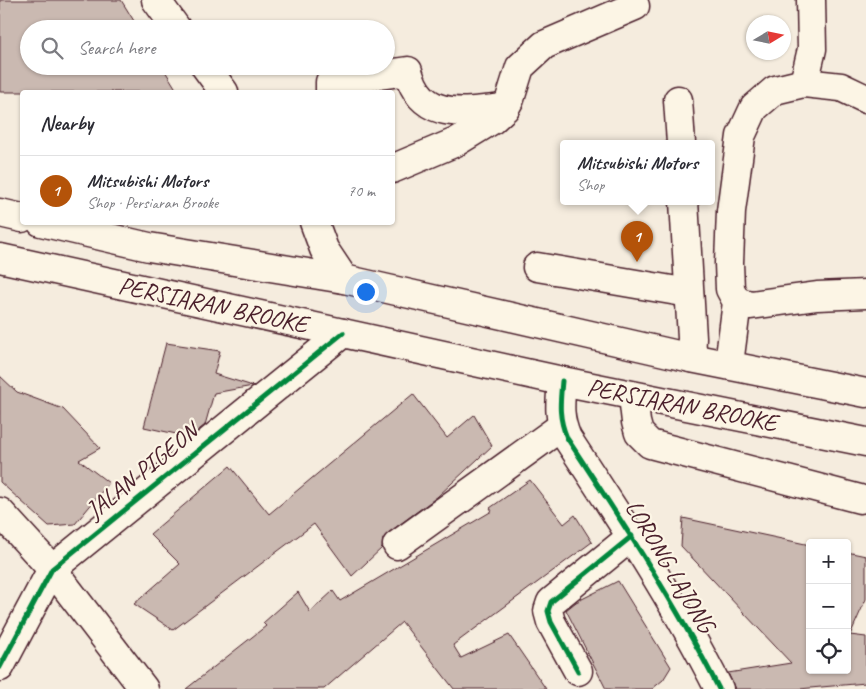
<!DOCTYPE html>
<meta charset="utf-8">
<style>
body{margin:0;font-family:Caveat,sans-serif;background:#f2f2f3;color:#2b2b33}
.controls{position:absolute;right:15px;bottom:15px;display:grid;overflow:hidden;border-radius:5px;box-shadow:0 1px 4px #0004}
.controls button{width:45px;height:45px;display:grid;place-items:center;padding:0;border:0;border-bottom:1px solid #e1e1e2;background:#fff;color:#2b2b33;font:25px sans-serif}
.compass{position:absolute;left:746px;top:15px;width:45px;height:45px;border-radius:50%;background:#fff;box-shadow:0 1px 4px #0004;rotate:80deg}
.you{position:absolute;left:365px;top:291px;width:18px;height:18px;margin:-12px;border:4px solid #fff;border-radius:50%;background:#1a73e8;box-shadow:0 0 0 8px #1a73e833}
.badge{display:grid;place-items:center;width:32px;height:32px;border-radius:50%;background:#b45309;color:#fff;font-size:16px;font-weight:700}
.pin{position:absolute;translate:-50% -41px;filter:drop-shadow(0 1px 2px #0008)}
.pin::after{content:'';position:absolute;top:26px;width:18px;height:15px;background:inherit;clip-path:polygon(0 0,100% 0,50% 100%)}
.popup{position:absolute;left:560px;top:140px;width:155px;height:65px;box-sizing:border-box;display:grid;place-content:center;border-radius:5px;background:#fff;filter:drop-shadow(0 1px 4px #0005);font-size:16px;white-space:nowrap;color:#7c7c81}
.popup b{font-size:19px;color:#2b2b33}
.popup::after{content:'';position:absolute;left:50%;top:100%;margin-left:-10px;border:10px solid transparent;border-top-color:#fff}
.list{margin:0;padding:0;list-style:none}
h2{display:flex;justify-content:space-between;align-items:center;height:65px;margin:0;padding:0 20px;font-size:21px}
h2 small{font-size:16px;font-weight:400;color:#7c7c81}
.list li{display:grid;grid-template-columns:32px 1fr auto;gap:15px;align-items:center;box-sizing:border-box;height:70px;padding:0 20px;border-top:1px solid #e1e1e2}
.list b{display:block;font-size:19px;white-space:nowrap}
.list p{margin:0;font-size:16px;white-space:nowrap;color:#7c7c81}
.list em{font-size:16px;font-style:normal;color:#7c7c81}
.icon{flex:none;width:28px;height:28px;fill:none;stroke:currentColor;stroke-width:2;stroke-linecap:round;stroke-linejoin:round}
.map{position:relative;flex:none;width:866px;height:689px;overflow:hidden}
.search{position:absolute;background:#fff;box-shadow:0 1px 4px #0004;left:20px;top:20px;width:375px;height:55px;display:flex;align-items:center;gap:12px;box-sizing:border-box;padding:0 18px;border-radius:28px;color:#7c7c81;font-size:19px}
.panel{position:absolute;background:#fff;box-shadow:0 1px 4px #0004;left:20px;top:90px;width:375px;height:135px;border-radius:5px}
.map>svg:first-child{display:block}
.building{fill:#cab9b1;stroke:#4a1f2b}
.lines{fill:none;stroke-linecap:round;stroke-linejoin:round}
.minor-casing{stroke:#4a1f2b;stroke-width:31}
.major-casing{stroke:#4a1f2b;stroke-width:31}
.minor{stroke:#fcf5e5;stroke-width:28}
.major{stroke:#fcf5e5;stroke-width:28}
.cycleway-casing{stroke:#fcf5e5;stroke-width:8}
.cycleway{stroke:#00873e;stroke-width:5}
.labels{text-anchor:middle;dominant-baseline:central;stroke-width:4.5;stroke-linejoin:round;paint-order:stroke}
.street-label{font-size:25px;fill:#4a1f2b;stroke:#fcf5e5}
</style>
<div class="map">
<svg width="866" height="689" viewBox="0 0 866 689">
<rect width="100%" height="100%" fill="#f5ecde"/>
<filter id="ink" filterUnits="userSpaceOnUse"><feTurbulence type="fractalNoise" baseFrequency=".02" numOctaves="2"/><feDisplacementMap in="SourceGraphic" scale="10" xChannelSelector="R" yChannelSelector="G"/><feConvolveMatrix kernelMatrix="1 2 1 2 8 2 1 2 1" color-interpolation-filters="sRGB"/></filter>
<g filter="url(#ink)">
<g class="building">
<polygon points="0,0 121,0 139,29 29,29 29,66 162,66 178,92 0,92"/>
<polygon points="166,343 220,351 214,374 253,386 214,393 205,425 190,437 144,427"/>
<polygon points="0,376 17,392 63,409 100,448 79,460 109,483 75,524 49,526 0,482"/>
<polygon points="413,394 447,438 474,415 492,446 437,497 388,533 383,539 382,548 352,576 314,524 173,630 134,604 180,564 150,534 230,466 269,514"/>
<polygon points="530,480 564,524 575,515 592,542 453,645 461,658 509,635 546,689 454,689 402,622 324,689 186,689 266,626 263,623 298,592 310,612 333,591 340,601 492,511 490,508"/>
<polygon points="683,518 810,545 810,670 847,670 847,552 866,556 866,599 850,635 866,637 866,683 799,689 735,689 728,673 791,663 681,546"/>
<polygon points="618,581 671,667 663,680 652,689 606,689 566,610 576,602"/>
</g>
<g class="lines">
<g class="minor-casing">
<g id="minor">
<polyline points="156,0 177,29"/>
<polyline points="205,66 224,92"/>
<polyline points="804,83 812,49 811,0"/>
<path d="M330 92V82L408 71C422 122 463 112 505 108"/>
<polyline points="678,100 681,143"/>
<polyline points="392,169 456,142 492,120 505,108 510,99 520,67 544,45 635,6"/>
<polyline points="684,201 692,338 691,358"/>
<polyline points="314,222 324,249 344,279"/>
<polyline points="537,267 689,293"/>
<polyline points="737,302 751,305 817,296 866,294"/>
<polyline points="729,364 737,302 730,289 729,263 731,211 741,136 754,108 775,90 804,83 841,87 866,99"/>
<path d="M562 381C560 403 558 417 567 438 621 520 675 602 719 689"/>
<polyline points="633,396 636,422 639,433 650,444 860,499"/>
<polyline points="0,512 52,569 144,689"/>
<polyline points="397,545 562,426"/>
<polyline points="0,667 52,569 343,333"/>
<polyline points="578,671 551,622 548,611 551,602 632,536"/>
</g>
</g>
<g class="major-casing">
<g id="major">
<polyline points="0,213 22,218"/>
<polyline points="41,222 149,247 344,279 691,358 866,393"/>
<polyline points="0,258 562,381 866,442"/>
</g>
</g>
<use href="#minor" class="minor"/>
<use href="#major" class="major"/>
<g class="cycleway-casing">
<g id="cycleway">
<path d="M562 381C560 403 558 417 567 438 621 520 675 602 719 689"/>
<polyline points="0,667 52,569 343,333"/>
<polyline points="578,671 551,622 548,611 551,602 632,536"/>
</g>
</g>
<use href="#cycleway" class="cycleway"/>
</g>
</g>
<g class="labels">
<g class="street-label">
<text transform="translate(213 305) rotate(12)">PERSIARAN BROOKE</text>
<text transform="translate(682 405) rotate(11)">PERSIARAN BROOKE</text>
<text transform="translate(142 471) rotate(-39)">JALAN PIGEON</text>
<text transform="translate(670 566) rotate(59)">LORONG LAJONG</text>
</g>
</g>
</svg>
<div class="controls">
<button>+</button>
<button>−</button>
<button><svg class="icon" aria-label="locate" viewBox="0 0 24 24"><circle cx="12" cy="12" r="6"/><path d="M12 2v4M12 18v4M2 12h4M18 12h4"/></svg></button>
</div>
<svg class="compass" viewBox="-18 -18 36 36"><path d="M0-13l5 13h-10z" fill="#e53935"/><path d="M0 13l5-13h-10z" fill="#7c7c81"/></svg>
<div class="you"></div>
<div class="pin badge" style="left:637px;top:262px">1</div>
<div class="popup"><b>Mitsubishi Motors</b>Shop</div>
<div class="search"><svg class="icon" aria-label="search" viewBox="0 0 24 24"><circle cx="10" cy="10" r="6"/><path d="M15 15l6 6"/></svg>Search here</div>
<section class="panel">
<h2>Nearby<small></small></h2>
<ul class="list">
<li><span class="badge">1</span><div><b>Mitsubishi Motors</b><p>Shop · Persiaran Brooke</p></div><em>70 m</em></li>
</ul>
</section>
</div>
